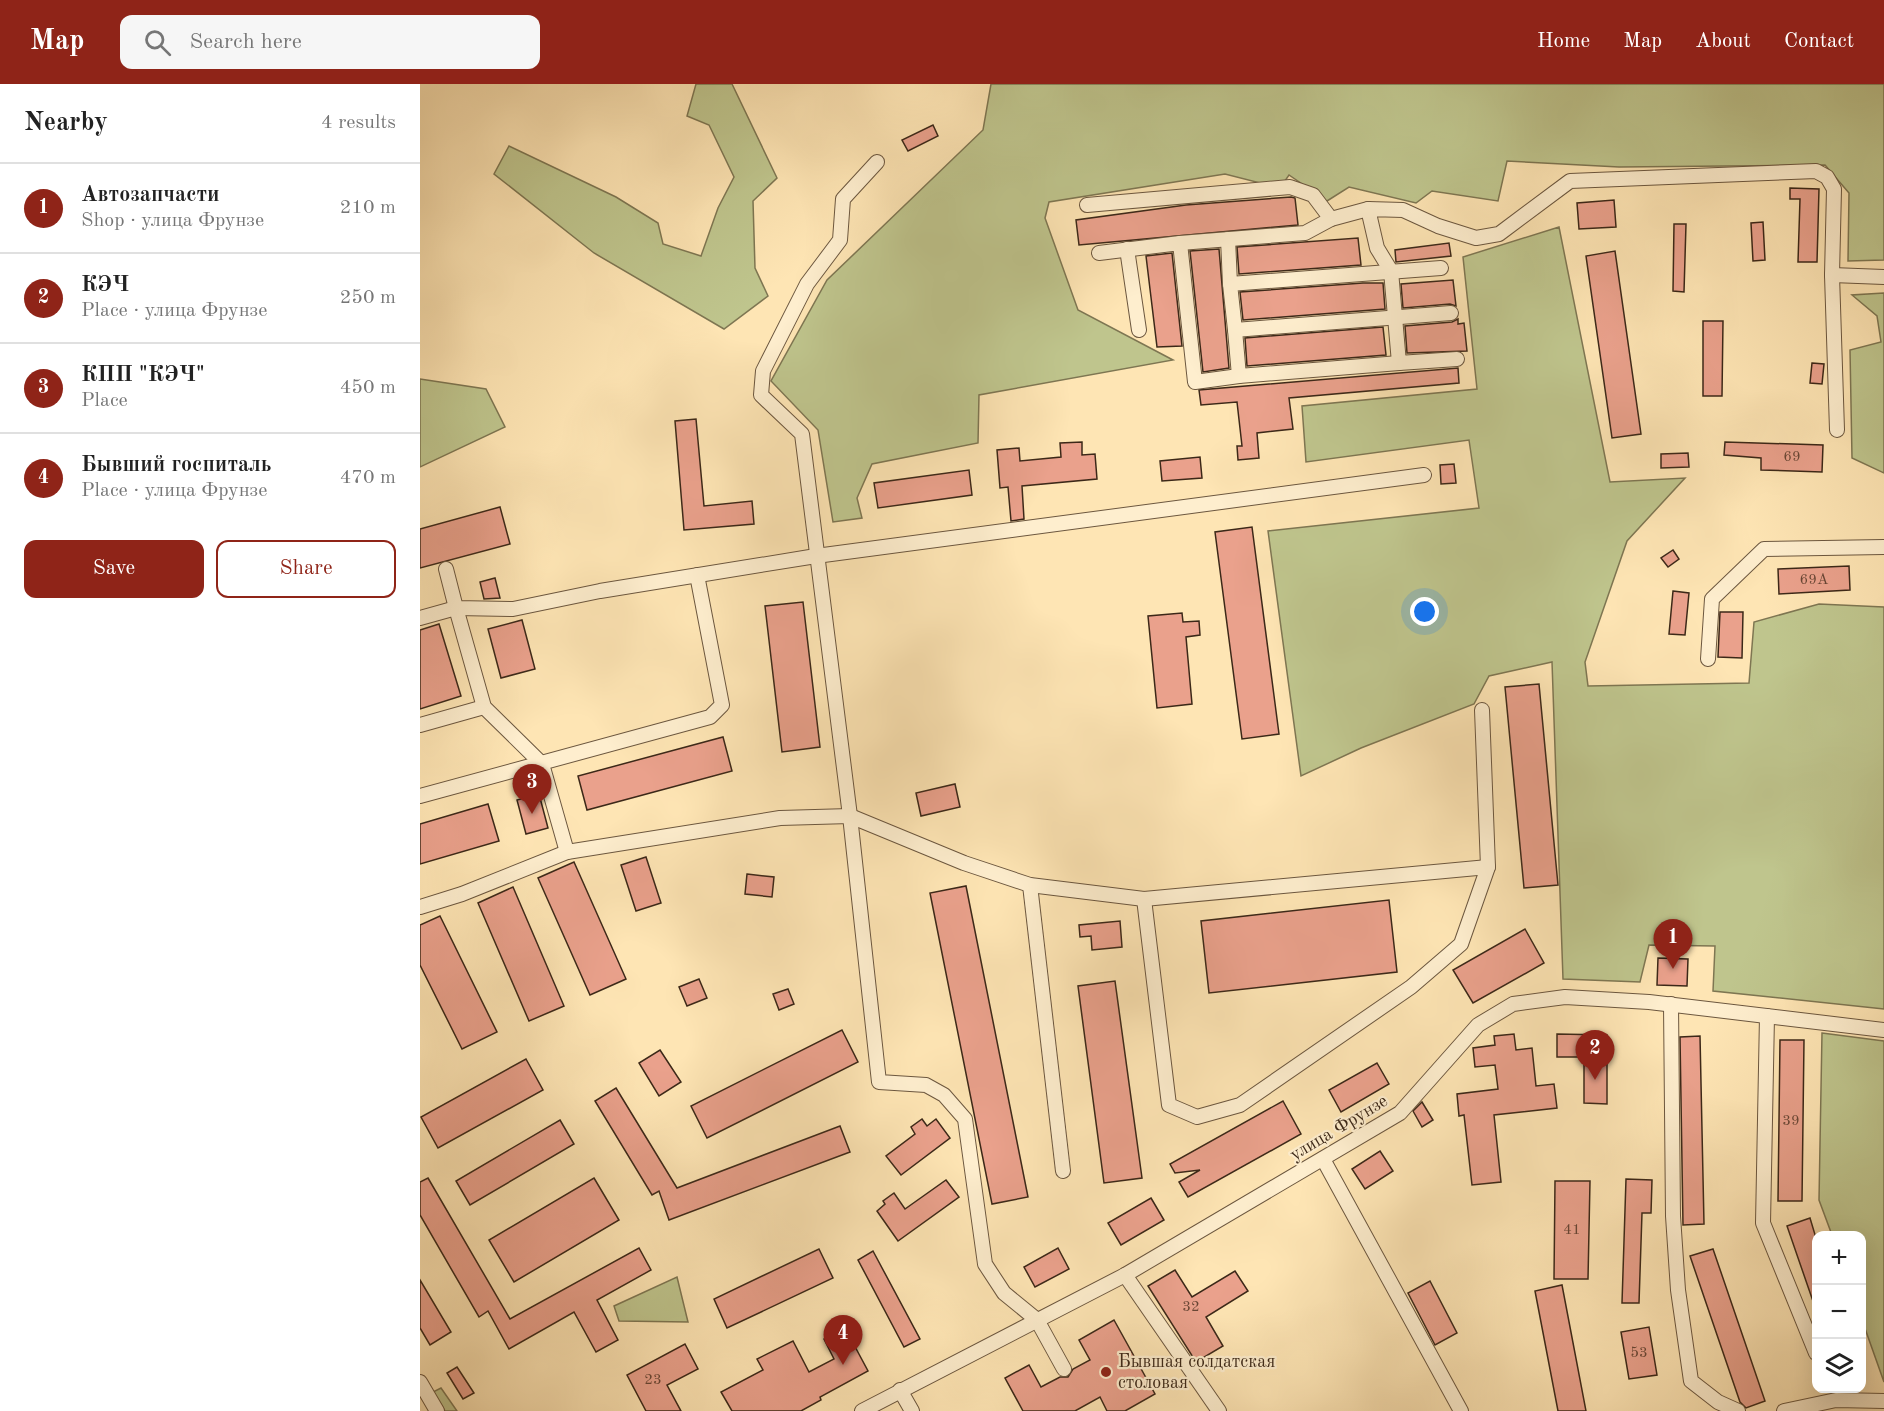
<!DOCTYPE html>
<meta charset="utf-8">
<style>
body{margin:0;font-family:"Old Standard TT",serif;background:#f6f6f6;color:#222}
.controls{position:absolute;right:18px;bottom:18px;display:grid;overflow:hidden;border-radius:12px;box-shadow:0 6px 24px #0002}
.controls button{width:54px;height:54px;display:grid;place-items:center;padding:0;border:0;border-bottom:2px solid #e0e0e0;background:#fff;color:#222;font:30px sans-serif}
.you{position:absolute;left:1005px;top:528px;width:21px;height:21px;margin:-15px;border:4px solid #fff;border-radius:50%;background:#1a73e8;box-shadow:0 0 0 9px #1a73e833}
.badge{display:grid;place-items:center;width:39px;height:39px;border-radius:50%;background:#8f2418;color:#fff;font-size:20px;font-weight:700}
.pin{position:absolute;translate:-50% -50px;filter:drop-shadow(0 2px 3px #0008)}
.pin::after{content:'';position:absolute;top:32px;width:21px;height:18px;background:inherit;clip-path:polygon(0 0,100% 0,50% 100%)}
.list{margin:0;padding:0;list-style:none}
h2{display:flex;justify-content:space-between;align-items:center;height:78px;margin:0;padding:0 24px;font-size:26px}
h2 small{font-size:20px;font-weight:400;color:#767676}
.list li{display:grid;grid-template-columns:39px 1fr auto;gap:18px;align-items:center;box-sizing:border-box;height:90px;padding:0 24px;border-top:2px solid #e0e0e0}
.list b{display:block;font-size:22px;white-space:nowrap}
.list p{margin:0;font-size:20px;white-space:nowrap;color:#767676}
.list em{font-size:20px;font-style:normal;color:#767676}
.actions{display:flex;gap:12px;padding:18px 24px}
.actions a{flex:1;padding:14px 0;border:2px solid #8f2418;border-radius:12px;text-align:center;font-size:21px;color:#8f2418}
.actions .main{background:#8f2418;color:#fff}
.icon{flex:none;width:33px;height:33px;fill:none;stroke:currentColor;stroke-width:2;stroke-linecap:round;stroke-linejoin:round}
.map{position:relative;flex:none;width:1464px;height:1327px;overflow:hidden}
header{display:flex;align-items:center;gap:36px;box-sizing:border-box;height:84px;padding:0 30px;background:#8f2418;color:#fff}
header strong{font-size:28px}
nav{display:flex;gap:33px;margin-inline-start:auto;font-size:21px}
.search{width:420px;height:54px;background:#f6f6f6;display:flex;align-items:center;gap:15px;box-sizing:border-box;padding:0 21px;border-radius:12px;color:#767676;font-size:22px}
main{display:flex}
aside{flex:1;background:#fff}
.map>svg:first-child{display:block}
.green{fill:#bfc58d;stroke:#7e7652;stroke-width:1.5}
.building{fill:#eaa18c;stroke:#3c2818;stroke-width:1.5}
.lines{fill:none;stroke-linecap:round;stroke-linejoin:round}
.minor-casing{stroke:#6c573f;stroke-width:16}
.minor{stroke:#feeece;stroke-width:14}
.poi-dot{fill:#8f2418;stroke:#feeece;stroke-width:2}
.labels{text-anchor:middle;dominant-baseline:central;stroke-width:4.5;stroke-linejoin:round;paint-order:stroke}
.number-label{font-size:15px;fill:#684635}
.street-label{font-size:18px;fill:#3c2818;stroke:#feeece}
.poi-label{font-size:18px;fill:#3c2818;stroke:#feeece;text-anchor:start}
</style>
<header>
<strong>Map</strong>
<div class="search"><svg class="icon" aria-label="search" viewBox="0 0 24 24"><circle cx="10" cy="10" r="6"/><path d="M15 15l6 6"/></svg>Search here</div>
<nav><a>Home</a><a>Map</a><a>About</a><a>Contact</a></nav>
</header>
<main>
<aside>
<h2>Nearby<small>4 results</small></h2>
<ul class="list">
<li><span class="badge">1</span><div><b>Автозапчасти</b><p>Shop · улица Фрунзе</p></div><em>210 m</em></li>
<li><span class="badge">2</span><div><b>КЭЧ</b><p>Place · улица Фрунзе</p></div><em>250 m</em></li>
<li><span class="badge">3</span><div><b>КПП &quot;КЭЧ&quot;</b><p>Place</p></div><em>450 m</em></li>
<li><span class="badge">4</span><div><b>Бывший госпиталь</b><p>Place · улица Фрунзе</p></div><em>470 m</em></li>
</ul>
<div class="actions"><a class="main">Save</a><a>Share</a></div>
</aside>
<div class="map">
<svg width="1464" height="1327" viewBox="0 0 1464 1327">
<rect width="100%" height="100%" fill="#fee5b4"/>
<filter id="stains"><feTurbulence type="fractalNoise" baseFrequency=".00333" numOctaves="4"/><feColorMatrix values="0 0 0 0 .2 0 0 0 0 .09 0 0 0 0 .02 0 0 0 .5 -.17"/></filter>
<radialGradient id="worn" r=".72"><stop offset=".6" stop-color="#630" stop-opacity="0"/><stop offset="1" stop-color="#630" stop-opacity=".3"/></radialGradient>
<g class="green">
<polygon points="276,0 312,0 357,94 333,117 335,184 348,212 304,245 174,169 74,90 89,62 196,113 238,139 243,160 281,172 298,124 314,93 289,41 267,32"/>
<polygon points="571,0 1464,0 1464,176 1428,177 1429,109 1405,81 1199,83 1087,77 1078,117 1012,107 996,119 929,103 907,117 869,91 860,104 805,90 629,118 625,134 658,226 753,276 559,311 558,359 452,380 437,414 442,434 413,438 398,346 351,297 407,196 563,46"/>
<polygon points="1139,143 1190,398 1265,394 1207,457 1165,578 1168,602 1329,599 1334,538 1399,520 1464,523 1464,925 1293,907 1295,862 1229,861 1220,898 1143,895 1132,578 1069,592 1054,620 941,664 881,692 848,447 1059,424 1049,356 886,378 882,322 1057,305 1043,173"/>
<polygon points="1464,209 1464,389 1432,374 1430,266 1461,258 1457,232 1432,211"/>
<polygon points="0,295 66,305 85,343 0,383"/>
<polygon points="1402,949 1464,957 1464,1298 1442,1236 1442,1152 1412,1151 1399,1116"/>
<polygon points="257,1193 268,1238 199,1237 194,1222"/>
<polygon points="21,1304 37,1327 25,1327 13,1308"/>
</g>
<g class="building">
<polygon points="513,41 518,52 488,67 482,56"/>
<polygon points="1370,104 1399,105 1397,178 1378,178 1380,115 1370,115"/>
<polygon points="871,113 875,114 878,141 659,161 656,136 766,121"/>
<polygon points="1194,116 1196,143 1159,145 1157,119"/>
<polygon points="1343,138 1345,176 1333,177 1331,139"/>
<polygon points="1254,140 1266,140 1264,208 1253,207"/>
<polygon points="938,154 941,181 819,190 817,163"/>
<polygon points="1029,159 1031,172 976,178 975,166"/>
<polygon points="799,165 809,284 783,288 770,167"/>
<polygon points="1195,167 1221,350 1192,354 1166,172"/>
<polygon points="752,169 762,262 737,263 726,172"/>
<polygon points="1033,196 1036,222 1030,220 983,224 981,200"/>
<polygon points="943,199 963,199 965,225 823,236 820,208"/>
<polygon points="1038,235 1038,240 1044,239 1047,267 987,269 985,242 1032,238"/>
<polygon points="1283,237 1303,237 1302,312 1283,312"/>
<polygon points="963,243 966,271 827,282 825,254"/>
<polygon points="1392,279 1404,280 1402,300 1390,299"/>
<polygon points="1038,284 1039,299 869,314 873,345 837,349 839,374 818,376 817,362 822,362 817,318 781,321 779,306"/>
<polygon points="276,335 284,422 332,417 334,440 264,446 255,337"/>
<polygon points="662,358 662,371 675,370 677,395 602,402 604,435 591,437 588,403 580,404 577,366 599,364 600,377 641,373 640,359"/>
<polygon points="1305,358 1403,361 1402,388 1341,386 1341,374 1304,371"/>
<polygon points="1268,369 1269,383 1241,384 1241,370"/>
<polygon points="780,373 782,394 742,397 740,377"/>
<polygon points="1034,380 1036,399 1021,400 1020,381"/>
<polygon points="549,386 552,411 458,424 454,399"/>
<polygon points="80,423 90,460 0,484 0,445"/>
<polygon points="832,443 859,650 822,655 795,448"/>
<polygon points="1253,466 1259,475 1248,483 1241,474"/>
<polygon points="1429,482 1430,506 1359,510 1358,485"/>
<polygon points="75,494 80,514 64,515 60,498"/>
<polygon points="1253,507 1269,509 1265,551 1249,550"/>
<polygon points="383,518 400,663 362,668 345,522"/>
<polygon points="1300,528 1323,528 1322,574 1298,573"/>
<polygon points="762,529 763,538 779,537 780,551 766,553 772,620 737,624 728,532"/>
<polygon points="102,536 115,585 81,594 68,545"/>
<polygon points="19,540 41,612 0,625 0,546"/>
<polygon points="1119,600 1138,801 1104,804 1085,603"/>
<polygon points="303,653 312,687 167,726 158,692"/>
<polygon points="535,700 540,723 501,732 496,709"/>
<polygon points="119,710 128,744 106,750 97,716"/>
<polygon points="68,720 79,757 0,780 0,740"/>
<polygon points="226,773 241,819 216,827 201,781"/>
<polygon points="154,778 206,895 170,911 118,794"/>
<polygon points="327,790 354,793 352,813 325,810"/>
<polygon points="546,802 608,1113 572,1120 510,809"/>
<polygon points="93,803 144,922 109,937 58,819"/>
<polygon points="969,816 977,888 789,909 781,837"/>
<polygon points="20,832 77,948 42,965 0,881 0,841"/>
<polygon points="700,837 702,863 672,866 671,852 660,853 659,841"/>
<polygon points="1105,845 1124,879 1053,919 1033,886"/>
<polygon points="1238,874 1268,875 1267,902 1237,901"/>
<polygon points="279,895 287,914 267,922 259,903"/>
<polygon points="695,897 722,1094 684,1099 658,902"/>
<polygon points="368,905 374,920 359,926 353,910"/>
<polygon points="422,946 438,978 287,1054 271,1022"/>
<polygon points="1094,950 1096,966 1112,964 1116,1002 1134,1000 1137,1024 1074,1031 1081,1098 1052,1101 1044,1031 1039,1032 1037,1010 1078,1005 1075,981 1055,983 1053,964 1075,961 1074,952"/>
<polygon points="1137,950 1187,951 1187,1020 1164,1019 1164,973 1137,973"/>
<polygon points="1280,952 1284,1140 1263,1141 1260,953"/>
<polygon points="1360,956 1384,956 1382,1117 1358,1117"/>
<polygon points="240,966 261,998 239,1012 219,979"/>
<polygon points="106,975 123,1006 18,1064 1,1033"/>
<polygon points="957,979 969,1000 921,1028 909,1006"/>
<polygon points="196,1004 257,1104 420,1042 430,1068 249,1136 239,1107 232,1111 175,1017"/>
<polygon points="863,1017 881,1050 768,1113 759,1098 780,1086 755,1089 750,1080"/>
<polygon points="1002,1018 1013,1036 1002,1043 993,1027"/>
<polygon points="502,1035 507,1042 516,1035 530,1054 481,1091 466,1072 495,1050 491,1043"/>
<polygon points="140,1036 154,1060 50,1121 36,1097"/>
<polygon points="960,1067 973,1087 945,1105 932,1085"/>
<polygon points="8,1094 90,1235 219,1164 231,1186 177,1216 198,1256 176,1268 154,1228 89,1265 68,1227 59,1233 0,1131 0,1098"/>
<polygon points="174,1094 199,1136 94,1198 69,1156"/>
<polygon points="1206,1095 1232,1096 1231,1129 1222,1129 1219,1219 1202,1219"/>
<polygon points="526,1096 539,1113 478,1157 457,1127 465,1120 463,1117 474,1109 485,1125"/>
<polygon points="1135,1097 1170,1097 1168,1195 1134,1195"/>
<polygon points="731,1114 744,1136 701,1161 688,1139"/>
<polygon points="1390,1134 1396,1154 1395,1223 1367,1142"/>
<polygon points="638,1164 649,1185 615,1203 604,1183"/>
<polygon points="399,1165 413,1194 307,1244 294,1215"/>
<polygon points="1293,1165 1345,1317 1326,1324 1320,1318 1270,1172"/>
<polygon points="453,1167 500,1255 484,1263 438,1176"/>
<polygon points="755,1186 772,1213 815,1187 828,1207 786,1233 803,1262 776,1278 728,1202"/>
<polygon points="0,1196 31,1248 10,1261 0,1244"/>
<polygon points="1010,1197 1037,1249 1015,1261 988,1209"/>
<polygon points="1142,1201 1166,1327 1138,1327 1115,1207"/>
<polygon points="694,1236 735,1310 705,1327 687,1327 680,1313 655,1327 603,1327 585,1294 609,1281 621,1303 640,1293 648,1293 653,1285 670,1276 659,1256"/>
<polygon points="1229,1243 1237,1291 1209,1295 1201,1248"/>
<polygon points="425,1244 448,1287 400,1313 401,1316 381,1327 312,1327 301,1308 343,1286 337,1275 373,1257 389,1288 414,1275 404,1255"/>
<polygon points="265,1260 278,1285 247,1301 261,1327 226,1327 207,1291"/>
<polygon points="37,1283 54,1309 43,1315 27,1289"/>
</g>
<g class="lines">
<g class="minor-casing">
<g id="minor">
<polyline points="457,78 423,115 420,156 387,200 343,287 341,311 382,350 430,732 459,998 506,1001 524,1011 545,1035 565,1180 584,1209 617,1236 644,1285"/>
<polyline points="667,121 870,103 893,111 911,135"/>
<polyline points="808,155 810,200"/>
<polyline points="760,159 885,149 911,135 948,125"/>
<polyline points="707,165 719,246"/>
<polyline points="679,169 760,159 775,298 819,292"/>
<polyline points="1412,191 1464,193"/>
<polyline points="815,246 810,200 1021,184"/>
<polyline points="1037,275 979,279 971,187 957,164 948,125 983,126 1018,142 1056,154 1079,150 1150,97 1396,87 1407,93 1414,105 1412,191 1417,346"/>
<polyline points="979,279 819,292 815,246 1031,229"/>
<polyline points="26,485 36,524 93,525 180,507 396,472 1004,391"/>
<polyline points="0,534 36,524 64,623 122,680 147,768"/>
<polyline points="1288,575 1292,515 1344,465 1464,463"/>
<polyline points="0,641 64,623"/>
<polyline points="0,712 290,633 302,621 277,491"/>
<polyline points="610,801 643,1087"/>
<polyline points="724,815 749,1021 777,1033 820,1021 991,903 1041,860 1068,783 1062,626"/>
<polyline points="0,823 42,810 147,768 360,734 430,732 544,779 610,801 724,815 1068,783"/>
<polyline points="1251,920 1253,1132 1258,1206 1271,1297 1298,1318 1318,1327"/>
<polyline points="1347,932 1343,1139 1396,1269"/>
<polyline points="903,1075 1041,1327"/>
<polyline points="705,1191 799,1327"/>
<polyline points="0,1298 17,1327"/>
<polyline points="480,1306 492,1327"/>
<polyline points="442,1327 705,1191 980,1029 1058,941 1093,920 1145,913 1229,918 1464,946"/>
<polyline points="1364,1327 1416,1316 1464,1317"/>
</g>
</g>
<use href="#minor" class="minor"/>
</g>
<circle class="poi-dot" cx="686" cy="1288" r="6"/>
<g class="labels">
<g class="number-label">
<text x="1372" y="373">69</text>
<text x="1394" y="496">69А</text>
<text x="1371" y="1037">39</text>
<text x="1152" y="1146">41</text>
<text x="771" y="1223">32</text>
<text x="1219" y="1269">53</text>
<text x="233" y="1296">23</text>
</g>
<g class="street-label">
<text transform="translate(919 1044) rotate(-31)">улица Фрунзе</text>
</g>
<g class="poi-label">
<text x="698" y="1278">Бывшая солдатская<tspan x="698" dy="21">столовая</tspan></text>
</g>
</g>
<rect width="100%" height="100%" filter="url(#stains)"/>
<rect width="100%" height="100%" fill="url(#worn)"/>
</svg>
<div class="controls">
<button>+</button>
<button>−</button>
<button><svg class="icon" aria-label="layers" viewBox="0 0 24 24"><path d="M12 4l9 5-9 5-9-5zM3 14l9 5 9-5"/></svg></button>
</div>
<div class="you"></div>
<div class="pin badge" style="left:1253px;top:885px">1</div>
<div class="pin badge" style="left:1175px;top:996px">2</div>
<div class="pin badge" style="left:112px;top:730px">3</div>
<div class="pin badge" style="left:423px;top:1281px">4</div>
</div>
</main>
